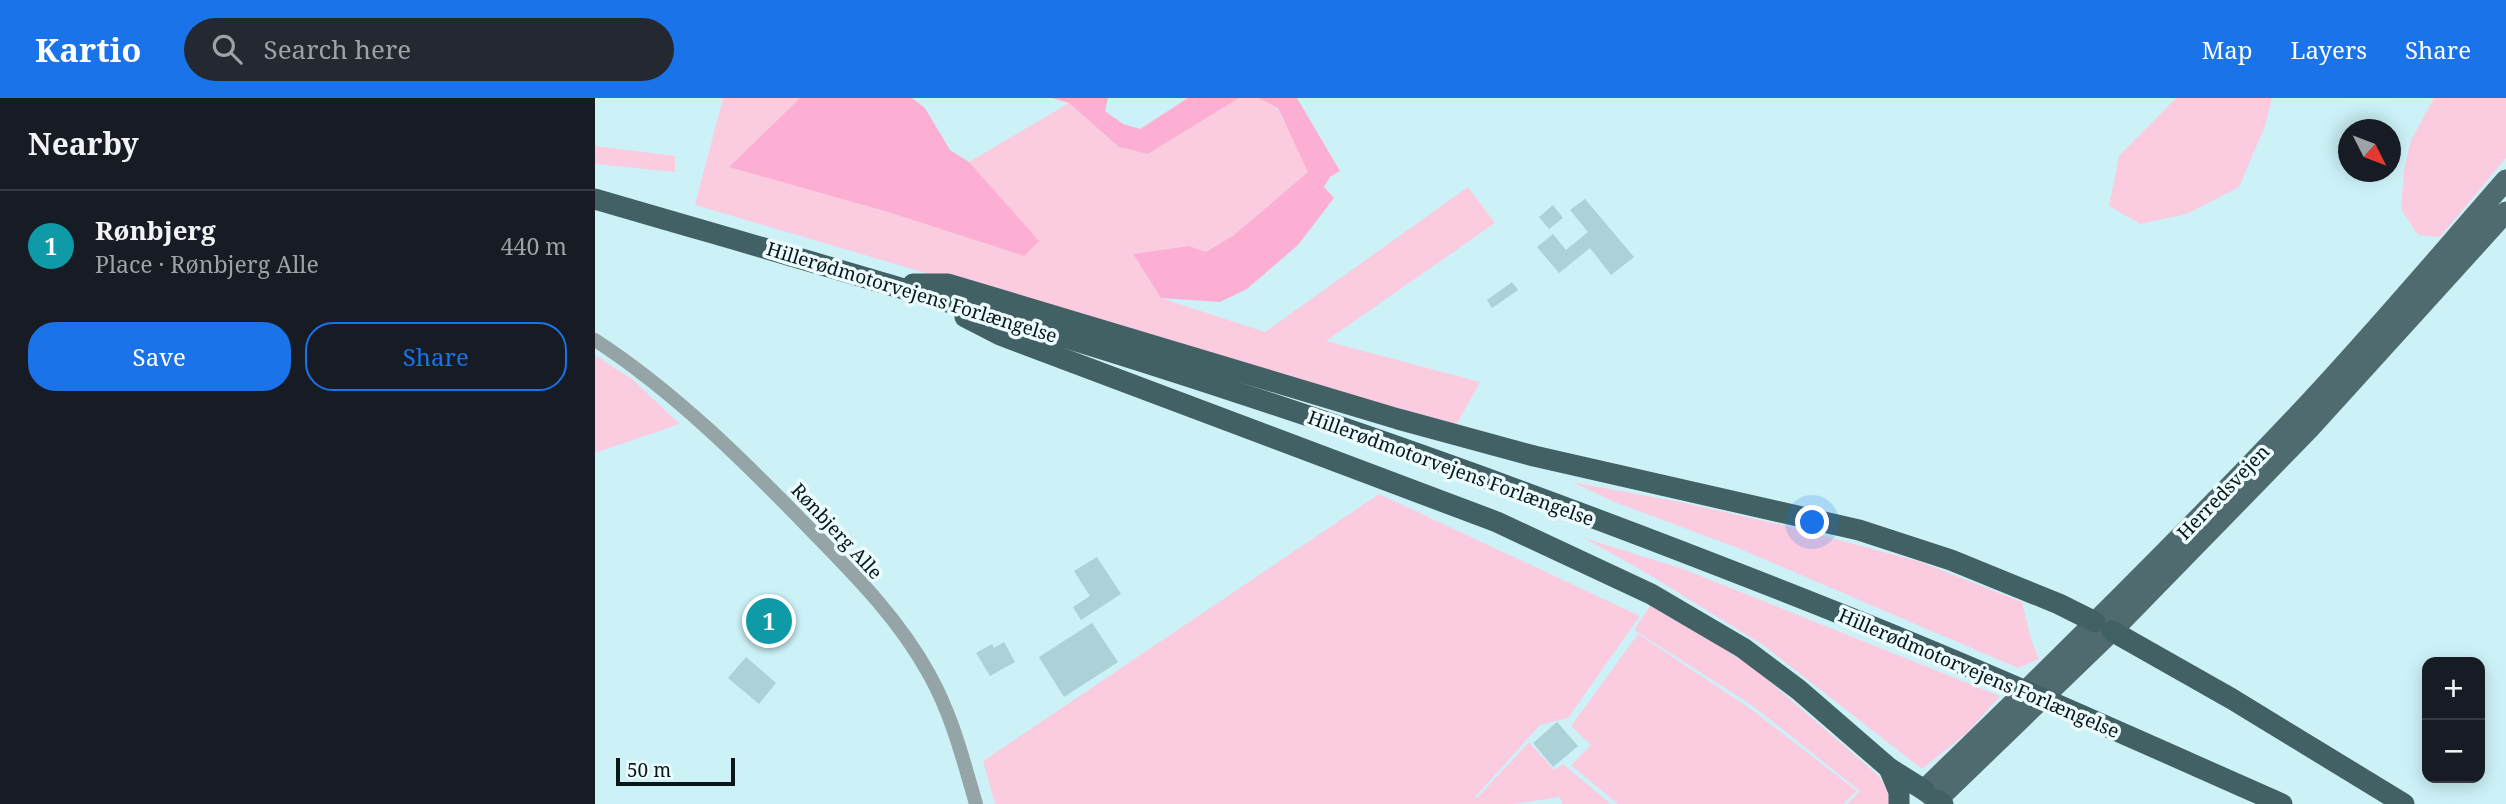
<!DOCTYPE html>
<meta charset="utf-8">
<style>
body{margin:0;font-family:"Noto Serif",serif;background:#242831;color:#f1f3f6}
.controls{position:absolute;right:21px;bottom:21px;display:grid;overflow:hidden;border-radius:14px;box-shadow:0 4px 18px #0003}
.controls button{width:63px;height:63px;display:grid;place-items:center;padding:0;border:0;border-bottom:2px solid #363941;background:#171b24;color:#f1f3f6;font:35px sans-serif}
.compass{position:absolute;left:1743px;top:21px;width:63px;height:63px;border-radius:50%;background:#171b24;box-shadow:0 4px 18px #0003;rotate:132deg}
.scale{position:absolute;left:21px;bottom:18px;width:119px;box-sizing:border-box;padding-left:7px;border:4px solid #091719;border-top:0;font-size:19px;line-height:24px;white-space:nowrap;color:#091719;-webkit-text-stroke:5px #ecfbfd;paint-order:stroke}
.you{position:absolute;left:1218px;top:425px;width:24px;height:24px;margin:-18px;border:5px solid #fff;border-radius:50%;background:#1a73e8;box-shadow:0 0 0 10px #1a73e833}
.badge{display:grid;place-items:center;width:46px;height:46px;border-radius:50%;background:#1a73e8;color:#fff;font-size:23px;font-weight:700}
.pin{position:absolute;translate:-50% -50%;border:4px solid #fff;box-shadow:0 2px 7px #0006}
.list{margin:0;padding:0;list-style:none}
h2{display:flex;justify-content:space-between;align-items:center;height:91px;margin:0;padding:0 28px;font-size:30px}
h2 small{font-size:23px;font-weight:400;color:#9ea1a6}
.list li{display:grid;grid-template-columns:46px 1fr auto;gap:21px;align-items:center;box-sizing:border-box;height:112px;padding:0 28px;border-top:2px solid #363941}
.list b{display:block;font-size:26px;white-space:nowrap}
.list p{margin:0;font-size:23px;white-space:nowrap;color:#9ea1a6}
.list em{font-size:23px;font-style:normal;color:#9ea1a6}
.actions{display:flex;gap:14px;padding:21px 28px}
.actions a{flex:1;padding:16px 0;border:2px solid #1a73e8;border-radius:28px;text-align:center;font-size:24px;color:#1a73e8}
.actions .main{background:#1a73e8;color:#fff}
.icon{flex:none;width:38px;height:38px;fill:none;stroke:currentColor;stroke-width:2;stroke-linecap:round;stroke-linejoin:round}
.map{position:relative;flex:none;width:1911px;height:706px;overflow:hidden}
header{display:flex;align-items:center;gap:42px;box-sizing:border-box;height:98px;padding:0 35px;background:#1a73e8;color:#fff}
header strong{font-size:33px}
nav{display:flex;gap:38px;margin-inline-start:auto;font-size:24px}
.search{width:490px;height:63px;background:#242831;display:flex;align-items:center;gap:18px;box-sizing:border-box;padding:0 24px;border-radius:38px;color:#9ea1a6;font-size:26px}
main{display:flex}
aside{flex:1;background:#171b24}
.map>svg:first-child{display:block}
.green{fill:#fbcce0}
.water{fill:#fdafd3}
.building{fill:#acd1d6}
.lines{fill:none;stroke-linecap:round;stroke-linejoin:round}
.minor{stroke:#95a5a7;stroke-width:14}
.primary{stroke:#4f6b6f;stroke-width:21}
.trunk{stroke:#426165;stroke-width:21}
.labels{text-anchor:middle;dominant-baseline:central;stroke-width:7;stroke-linejoin:round;paint-order:stroke}
.street-label{font-size:19px;fill:#091719;stroke:#ecfbfd}
</style>
<header>
<strong>Kartio</strong>
<div class="search"><svg class="icon" aria-label="search" viewBox="0 0 24 24"><circle cx="10" cy="10" r="6"/><path d="M15 15l6 6"/></svg>Search here</div>
<nav><a>Map</a><a>Layers</a><a>Share</a></nav>
</header>
<main>
<aside>
<h2>Nearby<small></small></h2>
<ul class="list">
<li><span class="badge" style="background:#0f9aa8">1</span><div><b>Rønbjerg</b><p>Place · Rønbjerg Alle</p></div><em>440 m</em></li>
</ul>
<div class="actions"><a class="main">Save</a><a>Share</a></div>
</aside>
<div class="map">
<svg width="1911" height="706" viewBox="0 0 1911 706">
<rect width="100%" height="100%" fill="#ccf2f8"/>
<g class="green">
<polygon points="128,0 205,0 135,68 293,114 429,158 443,143 374,64 474,5 524,49 553,56 644,0 663,0 682,10 714,73 639,137 611,154 594,148 538,156 566,200 670,234 873,89 900,125 731,243 885,284 859,331 100,107"/>
<polygon points="1581,0 1677,0 1670,28 1644,89 1592,116 1545,126 1514,108 1524,58"/>
<polygon points="1839,0 1911,0 1911,60 1845,139 1823,137 1806,111 1809,73 1816,42"/>
<polygon points="0,48 80,58 80,74 0,66"/>
<polygon points="0,257 37,281 85,326 0,355"/>
<polygon points="977,384 1085,404 1192,428 1326,464 1427,504 1436,541 1444,561 1423,570 1143,450 1019,404"/>
<polygon points="784,396 1045,518 973,620 945,627 880,699 882,700 934,644 959,672 968,666 1016,706 967,706 965,699 919,706 400,706 388,663"/>
<polygon points="989,440 1088,471 1405,598 1372,635 1327,671 1168,547 1048,473"/>
<polygon points="1057,505 1160,571 1283,677 1293,693 1295,706 1252,706 1265,693 1158,608 1039,532"/>
<polygon points="1043,536 1156,611 1262,693 1248,706 1023,706 976,667 996,647 976,628"/>
</g>
<g class="water">
<polygon points="205,0 317,0 330,10 355,52 374,64 444,143 429,158 293,114 134,69"/>
<polygon points="457,0 513,0 510,13 528,26 545,31 593,0 644,0 553,56 524,49 474,5"/>
<polygon points="663,0 702,0 745,73 735,79 729,89 739,100 703,147 652,191 625,204 566,200 538,156 594,148 611,154 639,137 713,74 683,10"/>
</g>
<g class="building">
<polygon points="990,101 1039,159 1016,177 995,150 964,175 942,149 958,136 971,152 993,134 975,112"/>
<polygon points="958,107 968,120 954,131 944,119"/>
<polygon points="917,184 923,192 897,210 892,202"/>
<polygon points="502,459 526,496 486,522 478,509 495,498 479,473"/>
<polygon points="173,503 186,515 184,517 199,530 184,547 172,537 164,546 148,533"/>
<polygon points="497,525 523,564 469,599 444,559"/>
<polygon points="409,544 420,564 395,578 381,555 397,546 399,550"/>
<polygon points="151,559 181,585 164,606 133,580"/>
<polygon points="962,624 983,648 958,669 938,645"/>
</g>
<g class="lines">
<path class="minor" d="M0 242C80 294 150 364 216 432 259 476 304 521 334 576 357 617 368 661 381 706"/>
<path class="primary" d="M1911 82C1841 162 1773 243 1700 320 1580 447 1455 570 1329 692L1342 702 1517 533 1714 331 1911 114"/>
<g class="trunk">
<path d="M0 101C216 164 433 225 647 296 853 363 1056 440 1256 520 1401 578 1544 643 1687 706"/>
<polyline points="318,186 353,186 803,321 939,358 1264,432 1356,462 1464,506 1500,524"/>
<polyline points="370,219 405,237 902,424 1056,496 1148,550 1204,592 1294,670 1329,692"/>
<polyline points="1517,533 1637,601 1809,706"/>
<polyline points="1294,670 1304,694 1304,706"/>
<polyline points="1342,702 1348,706"/>
</g>
</g>
<g class="labels">
<g class="street-label">
<text transform="translate(317 194) rotate(17)">Hillerødmotorvejens Forlængelse</text>
<text transform="translate(856 370) rotate(20)">Hillerødmotorvejens Forlængelse</text>
<text transform="translate(1628 394) rotate(-46)">Herredsvejen</text>
<text transform="translate(242 433) rotate(47)">Rønbjerg Alle</text>
<text transform="translate(1384 575) rotate(23)">Hillerødmotorvejens Forlængelse</text>
</g>
</g>
</svg>
<div class="controls">
<button>+</button>
<button>−</button>
</div>
<svg class="compass" viewBox="-18 -18 36 36"><path d="M0-13l5 13h-10z" fill="#e53935"/><path d="M0 13l5-13h-10z" fill="#9ea1a6"/></svg>
<div class="scale">50 m</div>
<div class="you"></div>
<div class="pin badge" style="left:174px;top:523px;background:#0f9aa8">1</div>
</div>
</main>
